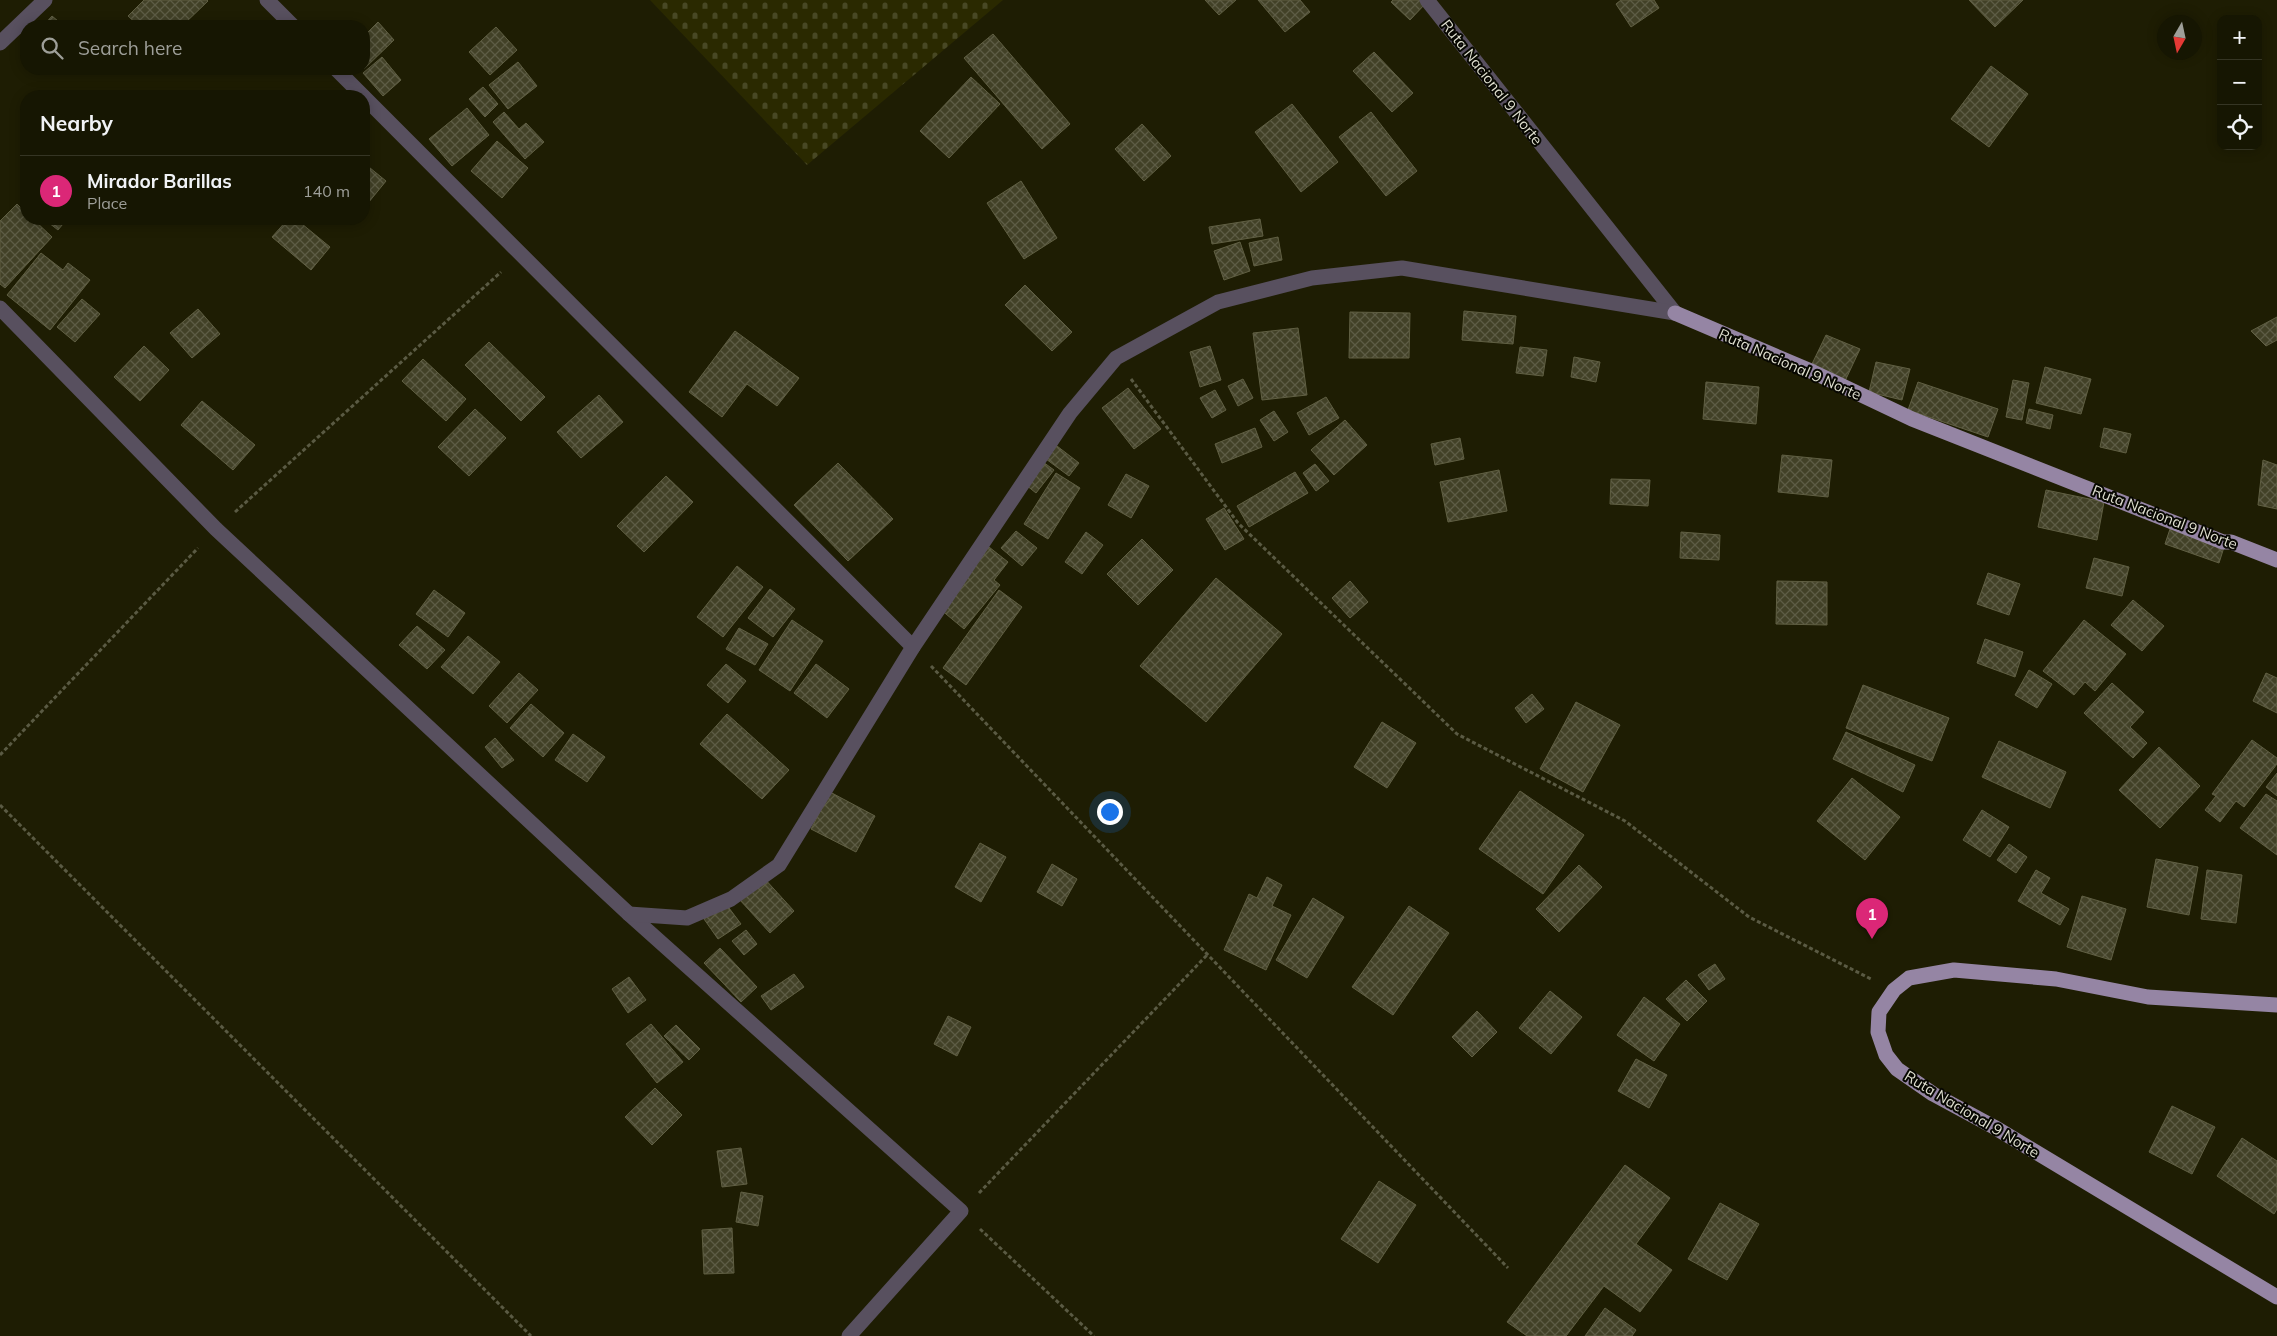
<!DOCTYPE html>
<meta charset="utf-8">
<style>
body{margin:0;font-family:Mulish,sans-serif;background:#232311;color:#f1f3f6}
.controls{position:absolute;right:15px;top:15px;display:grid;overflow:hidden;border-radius:10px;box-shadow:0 2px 12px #0003}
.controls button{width:45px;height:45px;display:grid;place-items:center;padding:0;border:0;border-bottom:1px solid #353524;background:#161602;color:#f1f3f6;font:25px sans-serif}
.compass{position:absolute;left:2157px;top:15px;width:45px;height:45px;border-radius:50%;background:#161602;box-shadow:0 2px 12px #0003;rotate:189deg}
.you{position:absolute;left:1109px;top:811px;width:18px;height:18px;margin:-12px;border:4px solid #fff;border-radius:50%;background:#1a73e8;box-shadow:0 0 0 8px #1a73e833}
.badge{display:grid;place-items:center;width:32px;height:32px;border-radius:50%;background:#db2777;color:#fff;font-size:16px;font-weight:700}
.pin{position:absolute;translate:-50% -41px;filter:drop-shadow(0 1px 2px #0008)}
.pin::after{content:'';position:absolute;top:26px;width:18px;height:15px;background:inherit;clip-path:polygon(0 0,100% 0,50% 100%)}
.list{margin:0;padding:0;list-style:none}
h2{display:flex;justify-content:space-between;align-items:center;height:65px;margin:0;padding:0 20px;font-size:21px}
h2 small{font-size:16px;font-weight:400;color:#9e9f99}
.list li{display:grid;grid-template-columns:32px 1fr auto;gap:15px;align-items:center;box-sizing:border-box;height:70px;padding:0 20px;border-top:1px solid #353524}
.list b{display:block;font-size:19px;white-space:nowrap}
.list p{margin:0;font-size:16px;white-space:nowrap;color:#9e9f99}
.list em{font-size:16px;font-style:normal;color:#9e9f99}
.icon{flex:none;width:28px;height:28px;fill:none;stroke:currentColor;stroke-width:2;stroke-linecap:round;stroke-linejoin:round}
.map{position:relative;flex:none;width:2277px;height:1336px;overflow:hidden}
.search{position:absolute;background:#161602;box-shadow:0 2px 12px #0003;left:20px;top:20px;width:350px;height:55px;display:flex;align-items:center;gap:12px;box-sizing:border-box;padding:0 18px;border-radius:20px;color:#9e9f99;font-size:19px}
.panel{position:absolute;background:#161602;box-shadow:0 2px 12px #0003;left:20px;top:90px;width:350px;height:135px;border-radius:20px}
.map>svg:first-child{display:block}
.cemetery{fill:url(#cemetery-stones)}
.building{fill:url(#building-cross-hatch);stroke:#605f43}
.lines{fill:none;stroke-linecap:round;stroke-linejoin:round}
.path{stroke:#5a5a43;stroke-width:3;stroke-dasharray:4 2.5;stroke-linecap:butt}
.minor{stroke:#58505f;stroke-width:15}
.major{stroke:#9585a4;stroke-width:15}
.labels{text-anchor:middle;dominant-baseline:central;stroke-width:4;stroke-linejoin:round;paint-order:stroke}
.street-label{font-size:15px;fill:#dedece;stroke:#070701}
</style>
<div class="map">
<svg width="2277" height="1336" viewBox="0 0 2277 1336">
<defs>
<pattern id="cemetery-stones" width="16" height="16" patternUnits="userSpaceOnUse" patternTransform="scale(1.25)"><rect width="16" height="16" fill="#2a2900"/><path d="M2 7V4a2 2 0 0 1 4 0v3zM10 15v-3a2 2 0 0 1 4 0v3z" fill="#484824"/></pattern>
<pattern id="building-cross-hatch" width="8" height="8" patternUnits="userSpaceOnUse" patternTransform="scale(1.25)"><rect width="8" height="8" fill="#424127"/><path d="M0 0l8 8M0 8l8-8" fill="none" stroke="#5d5c45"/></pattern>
</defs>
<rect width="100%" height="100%" fill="#1e1d03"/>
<polygon class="cemetery" points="650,0 1003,0 807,165"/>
<g class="building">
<polygon points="144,0 207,0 208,1 182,26 139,26 128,16"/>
<polygon points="1205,0 1236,0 1219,15"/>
<polygon points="1258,0 1300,0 1310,12 1285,32"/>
<polygon points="1393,0 1423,0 1426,3 1410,20 1391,2"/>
<polygon points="1621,0 1654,0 1659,8 1631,27 1616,4"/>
<polygon points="1969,0 2023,0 1995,27"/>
<polygon points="52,16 64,26 43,26"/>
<polygon points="378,22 394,40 364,69 364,36"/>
<polygon points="496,27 517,50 490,75 469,52"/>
<polygon points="993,34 1070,124 1042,149 964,58"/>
<polygon points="1374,52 1413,93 1392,112 1353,71"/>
<polygon points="382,57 401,80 383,96 363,73"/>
<polygon points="518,62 537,86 508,109 489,85"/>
<polygon points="1991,66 2028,94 1989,147 1951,119"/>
<polygon points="971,77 1000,104 949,158 920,131"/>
<polygon points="483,87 498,104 485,117 469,99"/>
<polygon points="1292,104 1338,162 1301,192 1255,132"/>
<polygon points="467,108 489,135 452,166 429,139"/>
<polygon points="504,112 519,129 526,123 544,142 525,159 493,122"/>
<polygon points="1371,112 1417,171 1386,196 1339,137"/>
<polygon points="1142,124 1171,156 1144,181 1115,149"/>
<polygon points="497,141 528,168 502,198 471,171"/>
<polygon points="364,163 386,181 364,208"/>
<polygon points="1021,181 1057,238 1024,259 987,203"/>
<polygon points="17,204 26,213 26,219 33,219 52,237 5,288 0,284 0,221"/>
<polygon points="44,219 67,219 58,230"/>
<polygon points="288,219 296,219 330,247 311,270 272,237"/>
<polygon points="1260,219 1263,236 1212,244 1209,227"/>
<polygon points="1278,237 1282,260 1254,266 1249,243"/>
<polygon points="1240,242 1250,271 1224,280 1214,251"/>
<polygon points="41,253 63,270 68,263 90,280 50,330 7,295"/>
<polygon points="1025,285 1072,332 1052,351 1005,305"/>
<polygon points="82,299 100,314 75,342 57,327"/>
<polygon points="198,309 220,334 192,358 170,333"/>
<polygon points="1464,311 1516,316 1513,344 1462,340"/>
<polygon points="1350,312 1410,313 1409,358 1349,358"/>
<polygon points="2277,317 2277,340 2266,346 2251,331"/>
<polygon points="1298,328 1307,395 1262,400 1253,333"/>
<polygon points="735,331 799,378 777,406 747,384 722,417 689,392"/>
<polygon points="1826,335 1860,349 1845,381 1811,366"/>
<polygon points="489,342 545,397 521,421 465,365"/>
<polygon points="144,346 169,370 140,401 114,377"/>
<polygon points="1210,346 1221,380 1200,387 1190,352"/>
<polygon points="1520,347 1547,350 1543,376 1516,373"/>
<polygon points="1574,357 1600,362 1596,382 1571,377"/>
<polygon points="423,359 466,399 446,421 402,381"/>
<polygon points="1876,362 1910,369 1902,400 1869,392"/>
<polygon points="2045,367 2091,379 2081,414 2036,403"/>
<polygon points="1243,379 1253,398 1238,406 1228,386"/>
<polygon points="2013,380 2029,383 2022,420 2006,417"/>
<polygon points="1706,382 1759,387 1756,424 1703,419"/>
<polygon points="1918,382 1998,409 1988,437 1908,410"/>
<polygon points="1128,388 1161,429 1134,449 1102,408"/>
<polygon points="1215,390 1226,410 1212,418 1200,398"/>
<polygon points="599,395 623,422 581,458 557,432"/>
<polygon points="1326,397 1339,418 1309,435 1297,413"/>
<polygon points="202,401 255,445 233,470 181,425"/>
<polygon points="475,409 506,438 469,476 438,447"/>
<polygon points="2029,409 2053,415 2050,429 2026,423"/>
<polygon points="1274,411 1288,432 1274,441 1260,420"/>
<polygon points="1345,420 1367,445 1334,475 1311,450"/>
<polygon points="1255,428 1262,447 1222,463 1215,444"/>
<polygon points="2104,428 2131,434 2126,453 2100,447"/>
<polygon points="1460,438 1464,459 1435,465 1431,444"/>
<polygon points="1057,446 1079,463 1069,476 1046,459"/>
<polygon points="1782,455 1832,460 1828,497 1778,492"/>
<polygon points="2263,460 2277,465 2277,509 2258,505"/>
<polygon points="1043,462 1054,470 1036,493 1026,485"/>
<polygon points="838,463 893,519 848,561 794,505"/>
<polygon points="1315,464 1329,481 1316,491 1303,473"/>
<polygon points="1499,470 1507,511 1448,522 1440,482"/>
<polygon points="1295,472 1308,493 1249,527 1237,506"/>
<polygon points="1056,473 1080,488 1048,539 1024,524"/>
<polygon points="1126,474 1149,486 1131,518 1108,505"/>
<polygon points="666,476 693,502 644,552 617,526"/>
<polygon points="1611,479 1650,480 1648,506 1610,504"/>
<polygon points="2046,490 2104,502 2097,540 2038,527"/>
<polygon points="1224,508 1244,539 1225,550 1206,519"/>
<polygon points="2171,526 2225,544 2219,563 2165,544"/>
<polygon points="1016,531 1037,548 1022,566 1001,548"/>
<polygon points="1086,532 1103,545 1082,574 1065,562"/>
<polygon points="1681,532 1720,535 1719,560 1680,558"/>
<polygon points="1142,539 1173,570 1138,605 1107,574"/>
<polygon points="989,547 1008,562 994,580 1000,585 964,629 940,609"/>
<polygon points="2094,558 2129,567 2122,596 2086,588"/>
<polygon points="737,566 763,587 723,637 697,617"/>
<polygon points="1988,573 2020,584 2009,615 1977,604"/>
<polygon points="1216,578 1282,634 1206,722 1140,666"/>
<polygon points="1350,581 1368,602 1350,618 1332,598"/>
<polygon points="1777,581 1827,582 1827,625 1776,624"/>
<polygon points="770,589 795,609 773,637 748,618"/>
<polygon points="434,590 465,613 448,637 416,614"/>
<polygon points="999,590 1022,607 966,685 943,668"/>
<polygon points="2133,600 2164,626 2142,651 2111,625"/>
<polygon points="792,620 823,641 790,691 759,670"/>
<polygon points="2084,620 2126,654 2095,691 2085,682 2074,695 2043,671"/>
<polygon points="417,626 445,650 427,669 399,645"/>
<polygon points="739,628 768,644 755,665 726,649"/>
<polygon points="468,636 500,662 473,694 441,667"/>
<polygon points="1985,639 2023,652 2015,677 1977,663"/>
<polygon points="726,664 746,681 728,703 707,685"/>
<polygon points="816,664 849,689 827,718 794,693"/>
<polygon points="2029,670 2052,684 2037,708 2015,695"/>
<polygon points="519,673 538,690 507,723 489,706"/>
<polygon points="2266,673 2277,678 2277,713 2253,701"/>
<polygon points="2112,683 2144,712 2130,727 2147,743 2133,758 2084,713"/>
<polygon points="1863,685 1949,718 1932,761 1846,728"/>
<polygon points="1532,694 1544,709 1526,723 1515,708"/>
<polygon points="1576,702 1620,725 1583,792 1540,769"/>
<polygon points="531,704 564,733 543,757 510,728"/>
<polygon points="727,714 789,770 762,799 700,744"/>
<polygon points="1382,722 1416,743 1387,788 1354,767"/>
<polygon points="1846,732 1915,765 1903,792 1833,759"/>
<polygon points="573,734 605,757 587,782 555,760"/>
<polygon points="495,738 514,760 502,768 485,747"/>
<polygon points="2252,740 2277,758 2277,764 2244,807 2236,801 2220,822 2205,810 2216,796 2212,794"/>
<polygon points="1999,741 2066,772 2050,808 1982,777"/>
<polygon points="2159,747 2200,786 2160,828 2119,790"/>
<polygon points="2277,773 2277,796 2266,787"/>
<polygon points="1852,778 1900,817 1865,860 1817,821"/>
<polygon points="1520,791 1584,835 1543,894 1479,849"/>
<polygon points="830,792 875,816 856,852 811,829"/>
<polygon points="2266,794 2277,801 2277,855 2240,828"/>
<polygon points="1982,810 2009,827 1990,857 1963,840"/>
<polygon points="980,843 1006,857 981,902 955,887"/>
<polygon points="2009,844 2027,857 2016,873 1997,860"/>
<polygon points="2156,859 2198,867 2189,915 2147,907"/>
<polygon points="1052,864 1077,879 1062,906 1037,892"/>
<polygon points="1579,865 1602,887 1559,932 1536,909"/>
<polygon points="2036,870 2050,878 2041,893 2069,909 2060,925 2018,901"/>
<polygon points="2207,870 2242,875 2236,923 2201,919"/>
<polygon points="763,877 794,911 770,933 739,899"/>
<polygon points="1267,877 1282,885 1272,906 1291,915 1266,970 1224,950 1249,894 1257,898"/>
<polygon points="2082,896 2126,909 2111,960 2067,947"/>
<polygon points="1313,898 1344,917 1307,978 1276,960"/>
<polygon points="726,904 741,924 718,939 704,919"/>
<polygon points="1409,906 1449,933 1393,1015 1352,987"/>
<polygon points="746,930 757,944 744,955 732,941"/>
<polygon points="720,948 757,987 741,1002 704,963"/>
<polygon points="1715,964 1725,979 1709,990 1698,975"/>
<polygon points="794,974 804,987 771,1010 761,996"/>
<polygon points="629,977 646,1000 628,1013 612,989"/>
<polygon points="1686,980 1707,1001 1687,1021 1666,999"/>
<polygon points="1550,991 1582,1017 1551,1054 1519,1028"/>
<polygon points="1644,997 1680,1024 1654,1061 1617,1035"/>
<polygon points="1477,1011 1497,1032 1472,1057 1452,1037"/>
<polygon points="948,1016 971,1027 957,1056 934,1044"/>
<polygon points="651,1024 683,1062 657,1083 626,1044"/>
<polygon points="676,1025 700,1049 689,1060 664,1036"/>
<polygon points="1636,1059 1667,1075 1649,1108 1618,1091"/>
<polygon points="655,1088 682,1115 652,1145 625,1117"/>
<polygon points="2172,1106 2215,1127 2192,1174 2149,1152"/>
<polygon points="2242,1138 2277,1161 2277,1209 2274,1214 2217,1176"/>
<polygon points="741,1148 747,1184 722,1187 717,1151"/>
<polygon points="1625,1165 1670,1198 1636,1244 1672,1270 1640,1312 1604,1286 1566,1336 1527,1336 1507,1322"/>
<polygon points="1379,1181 1416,1205 1378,1263 1341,1239"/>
<polygon points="741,1192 763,1196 758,1226 736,1222"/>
<polygon points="1720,1203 1759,1224 1727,1280 1688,1259"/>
<polygon points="732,1228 734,1273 704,1274 702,1230"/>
<polygon points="1605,1308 1636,1330 1632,1336 1585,1336"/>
</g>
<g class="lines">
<g class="path">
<polyline points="1131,379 1238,523 1457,734 1625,821 1749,917 1871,979"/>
<polyline points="235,512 501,272"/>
<polyline points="931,666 1508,1268"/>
<polyline points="0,755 198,548"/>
<polyline points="0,805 531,1336"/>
<polyline points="979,1193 1208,954"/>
<polyline points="980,1229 1094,1336"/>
</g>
<g class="minor">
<polyline points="267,0 293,26"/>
<polyline points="1427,0 1675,313"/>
<polyline points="0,43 45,0"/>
<polyline points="336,69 363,96"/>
<polyline points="364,97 913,647"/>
<polyline points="0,308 216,529 629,914 961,1211 849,1336"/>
<polyline points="629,914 687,918 731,899 779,865 913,647 1070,413 1116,358 1218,302 1312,278 1402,268 1675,313"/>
</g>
<g class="major">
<polyline points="1675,313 1813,372 1912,419 2223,542 2231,542 2277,560"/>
<polyline points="2277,1005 2148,997 2056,979 1954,970 1909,978 1894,990 1879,1012 1878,1032 1886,1055 1897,1069 1933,1094 1994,1127 2277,1297"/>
</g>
</g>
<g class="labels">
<g class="street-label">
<text transform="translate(1492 82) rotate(52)">Ruta Nacional 9 Norte</text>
<text transform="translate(1790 364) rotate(24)">Ruta Nacional 9 Norte</text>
<text transform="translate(2165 517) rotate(21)">Ruta Nacional 9 Norte</text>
<text transform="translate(1972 1114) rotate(31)">Ruta Nacional 9 Norte</text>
</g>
</g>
</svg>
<div class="controls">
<button>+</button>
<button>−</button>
<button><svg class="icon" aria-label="locate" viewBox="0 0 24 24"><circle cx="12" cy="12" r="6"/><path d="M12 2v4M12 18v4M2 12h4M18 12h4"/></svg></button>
</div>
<svg class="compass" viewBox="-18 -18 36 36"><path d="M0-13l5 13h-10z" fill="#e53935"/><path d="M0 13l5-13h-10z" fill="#9e9f99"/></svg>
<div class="you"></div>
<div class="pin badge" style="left:1872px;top:939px">1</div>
<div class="search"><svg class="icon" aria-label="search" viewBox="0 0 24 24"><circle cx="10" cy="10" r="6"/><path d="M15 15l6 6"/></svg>Search here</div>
<section class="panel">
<h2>Nearby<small></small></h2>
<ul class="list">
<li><span class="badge">1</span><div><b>Mirador Barillas</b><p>Place</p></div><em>140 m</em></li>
</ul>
</section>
</div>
